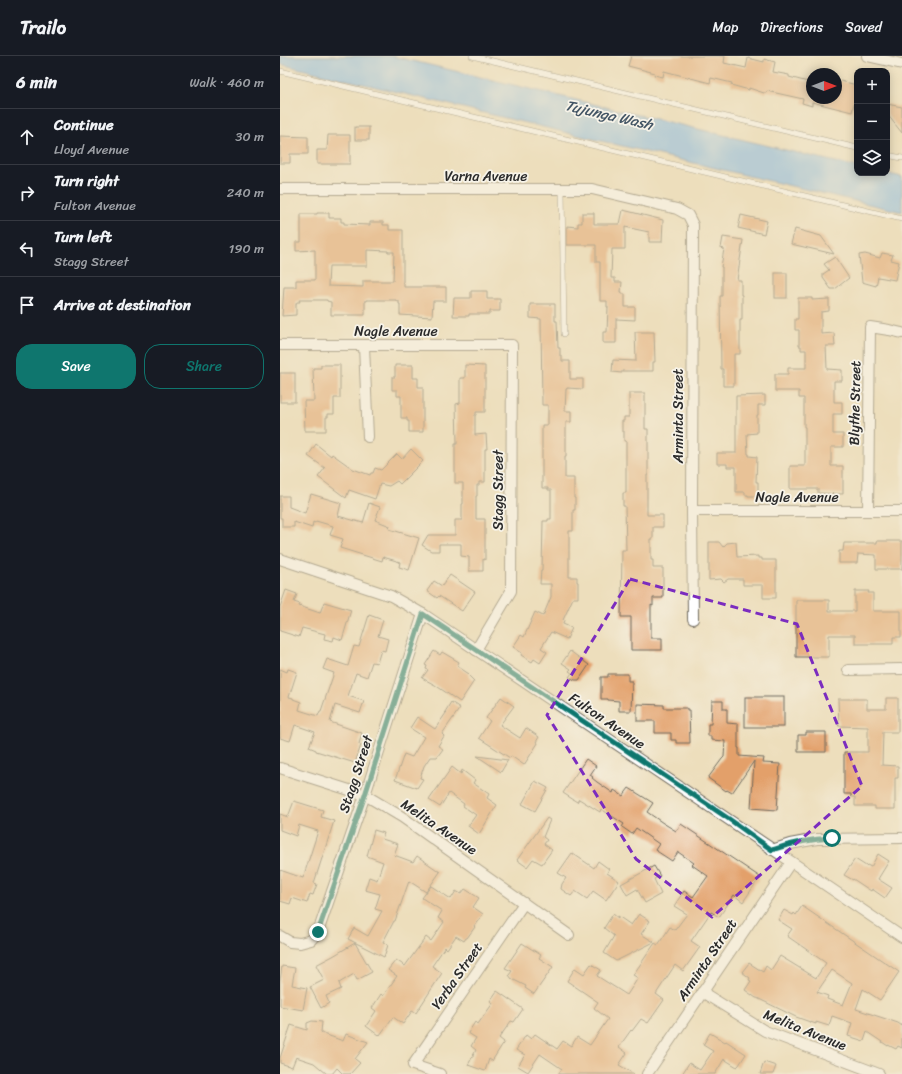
<!DOCTYPE html>
<meta charset="utf-8">
<style>
body{margin:0;font-family:Sriracha,sans-serif;background:#20242c;color:#f1f3f6}
.controls{position:absolute;right:12px;top:12px;display:grid;overflow:hidden;border-radius:8px;box-shadow:0 2px 10px #0003}
.controls button{width:36px;height:36px;display:grid;place-items:center;padding:0;border:0;border-bottom:1px solid #363941;background:#171b24;color:#f1f3f6;font:20px sans-serif}
.compass{position:absolute;left:526px;top:12px;width:36px;height:36px;border-radius:50%;background:#171b24;box-shadow:0 2px 10px #0003;rotate:90deg}
.stop{position:absolute;width:12px;height:12px;margin:-9px;border:3px solid #0f766e;border-radius:50%;background:#fff}
.stop.end{background:#0f766e;border-color:#fff;box-shadow:0 1px 4px #0008}
.list{margin:0;padding:0;list-style:none}
h2{display:flex;justify-content:space-between;align-items:center;height:52px;margin:0;padding:0 16px;font-size:17px}
h2 small{font-size:13px;font-weight:400;color:#9ea1a6}
.list li{display:grid;grid-template-columns:26px 1fr auto;gap:12px;align-items:center;box-sizing:border-box;height:56px;padding:0 16px;border-top:1px solid #363941}
.list b{display:block;font-size:15px;white-space:nowrap}
.list p{margin:0;font-size:13px;white-space:nowrap;color:#9ea1a6}
.list em{font-size:13px;font-style:normal;color:#9ea1a6}
.actions{display:flex;gap:8px;padding:12px 16px}
.actions a{flex:1;padding:9px 0;border:1px solid #0f766e;border-radius:16px;text-align:center;font-size:14px;color:#0f766e}
.actions .main{background:#0f766e;color:#fff}
.icon{flex:none;width:22px;height:22px;fill:none;stroke:currentColor;stroke-width:2;stroke-linecap:round;stroke-linejoin:round}
.map{position:relative;flex:none;width:622px;height:1018px;overflow:hidden}
header{display:flex;align-items:center;gap:24px;box-sizing:border-box;height:56px;padding:0 20px;background:#171b24;border-bottom:1px solid #363941}
header strong{font-size:19px}
nav{display:flex;gap:22px;margin-inline-start:auto;font-size:14px}
main{display:flex}
aside{flex:1;background:#171b24}
.map>svg:first-child{display:block}
.water{fill:#7bb7ed;stroke:#53718c}
.building{fill:#e3a06b;fill-rule:evenodd}
.lines{fill:none;stroke-linecap:round;stroke-linejoin:round}
.service-casing{stroke:#6f6a5e;stroke-width:6}
.minor-casing{stroke:#6f6a5e;stroke-width:12}
.service{stroke:#fff;stroke-width:5}
.minor{stroke:#fff;stroke-width:10}
.route{stroke:#0f766e;stroke-width:5}
.marked{fill:none;stroke:#7b2cbf;stroke-width:3;stroke-dasharray:8 5;stroke-linejoin:round}
.labels{text-anchor:middle;dominant-baseline:central;stroke-width:3.5;stroke-linejoin:round;paint-order:stroke}
.street-label{font-size:14px;fill:#2b2b2b;stroke:#f7f3e8}
.water-label{font-size:15px;font-style:italic;fill:#435565;stroke:#f7f3e8}
</style>
<header>
<strong>Trailo</strong>
<nav><a>Map</a><a>Directions</a><a>Saved</a></nav>
</header>
<main>
<aside>
<h2>6 min<small>Walk · 460 m</small></h2>
<ul class="list">
<li><svg class="icon" aria-label="ahead" viewBox="0 0 24 24"><path d="M12 20V5M6 11l6-6 6 6"/></svg><div><b>Continue</b><p>Lloyd Avenue</p></div><em>30 m</em></li>
<li><svg class="icon" aria-label="right" viewBox="0 0 24 24"><path d="M7 20v-9h11M14 6l5 5-5 5"/></svg><div><b>Turn right</b><p>Fulton Avenue</p></div><em>240 m</em></li>
<li><svg class="icon" aria-label="left" viewBox="0 0 24 24"><path d="M17 20v-9H6M10 6l-5 5 5 5"/></svg><div><b>Turn left</b><p>Stagg Street</p></div><em>190 m</em></li>
<li><svg class="icon" aria-label="arrive" viewBox="0 0 24 24"><path d="M6 21V4h12l-3 4 3 4H6"/></svg><div><b>Arrive at destination</b></div></li>
</ul>
<div class="actions"><a class="main">Save</a><a>Share</a></div>
</aside>
<div class="map">
<svg width="622" height="1018" viewBox="0 0 622 1018">
<rect width="100%" height="100%" fill="#f7f3e8"/>
<filter id="ink" filterUnits="userSpaceOnUse"><feTurbulence type="fractalNoise" baseFrequency=".025" numOctaves="2"/><feDisplacementMap in="SourceGraphic" scale="8" xChannelSelector="R" yChannelSelector="G"/><feConvolveMatrix kernelMatrix="1 2 1 2 8 2 1 2 1" color-interpolation-filters="sRGB"/></filter>
<filter id="wash" filterUnits="userSpaceOnUse"><feTurbulence type="fractalNoise" baseFrequency=".012" numOctaves="4" result="noise"/><feDisplacementMap in="SourceGraphic" scale="16" xChannelSelector="R" yChannelSelector="G"/><feGaussianBlur stdDeviation="0.9" result="paint"/><feColorMatrix in="noise" values="0 0 0 0 0 0 0 0 0 0 0 0 0 0 0 0 0 1.4 0 .05"/><feComposite in="paint" operator="in"/></filter>
<g filter="url(#wash)">
<rect width="100%" height="100%" fill="#eddebc"/>
<polygon class="water" points="0,0 112,0 577,111 577,117 605,117 622,121 622,156 388,101 0,8"/>
<g id="blocks">
<g class="building">
<polygon points="351,0 445,0 444,7 466,12 468,2 484,6 484,3 495,6 493,16 509,19 509,21 528,26 529,22 532,22 532,42 556,42 556,24 577,29 577,35 572,56 532,46 532,50 522,47 523,43 487,35 486,37 484,37 469,32 469,34 451,29 452,27 431,22 430,27 384,15 383,21 374,19 375,17 348,10"/>
<polygon points="607,48 622,51 622,77 607,58"/>
<rect x="75" y="71" width="14" height="13"/>
<polygon points="48,79 70,79 70,108 37,108 37,94 47,94"/>
<polygon points="0,80 28,81 28,98 10,98 10,107 0,107"/>
<polygon points="343,154 383,164 382,186 369,186 369,176 345,171 345,193 332,193 331,222 335,222 335,226 342,226 341,236 342,236 342,238 345,238 345,251 355,251 355,264 336,263 336,287 323,287 323,276 327,276 328,251 327,251 327,245 320,245 320,206 316,206 316,189 287,189 287,170 298,171 298,167 302,167 302,157 314,157 314,168 340,168"/>
<path d="M37 157H49V162H61V166H64V168L90 169V166H103V169H109V174H123V227H124V231H166V245H153L152 261 120 259V248H119V245H116V244H87V245H85V259H51V246L47 245V244H19L20 246H17L16 248V259L2 260 4 231H16V224H35V194L16 195V186H21V158H37ZM87 194 108 195V196H114L113 225H83V231L48 230 49 210H87Z"/>
<polygon points="461,159 487,165 484,178 458,172"/>
<polygon points="515,173 541,180 554,198 511,188"/>
<polygon points="443,181 463,184 457,224 461,224 461,239 462,239 462,264 460,264 460,298 454,298 454,330 443,330 443,313 441,313 440,240 442,240 442,211 441,211 444,193 441,192"/>
<polygon points="602,197 613,199 611,204 619,206 615,224 598,221 596,230 582,226 579,199 585,198 600,202"/>
<polygon points="555,201 569,222 555,233 551,233 543,222 543,218 549,214 544,208"/>
<rect x="495" y="217" width="12" height="25"/>
<polygon points="191,235 207,235 207,243 220,243 220,255 210,255 210,258 189,258 189,260 173,260 174,242 191,242"/>
<polygon points="518,242 532,242 532,244 549,243 549,255 541,256 541,278 554,277 555,290 546,290 547,313 562,314 562,325 554,325 554,346 562,346 562,358 553,358 553,378 563,378 563,391 551,391 551,410 563,410 563,438 538,437 538,433 510,433 510,410 525,410 525,371 524,371 524,342 519,342 519,335 495,335 495,318 508,318 508,312 526,312 526,294 521,294 521,290 519,290 519,274 515,274 515,263 518,263"/>
<polygon points="250,248 275,248 275,265 277,265 278,292 280,292 280,300 282,300 282,305 290,305 290,323 303,323 303,333 287,332 287,333 286,333 285,355 291,355 291,366 286,366 286,400 285,400 285,422 294,422 294,442 295,442 295,454 293,454 293,475 289,475 289,521 297,521 297,526 298,526 298,542 293,542 283,564 284,564 283,568 292,572 287,583 271,576 261,592 267,596 260,607 254,603 252,606 241,599 242,597 233,591 241,579 244,581 255,556 263,560 271,541 271,528 260,528 261,514 262,514 263,465 268,465 268,463 271,463 271,434 268,434 268,432 262,432 262,369 268,369 268,349 262,349 261,263 250,262"/>
<polygon points="355,276 374,276 375,306 373,306 373,315 342,315 342,317 332,316 333,304 356,305"/>
<polygon points="41,309 60,309 60,342 54,342 54,358 48,358 48,361 46,361 46,375 25,375 24,345 34,345 33,312 41,312"/>
<polygon points="115,309 133,309 133,322 138,322 138,331 143,331 143,376 129,376 129,365 127,365 127,362 121,362 121,340 117,340 117,334 112,334 112,321 115,321"/>
<polygon points="185,309 205,310 205,356 196,356 196,359 195,359 195,379 206,378 207,393 205,393 205,426 199,426 199,429 197,429 197,440 196,440 196,463 205,463 205,504 203,503 203,515 189,515 189,501 181,500 181,488 159,488 159,495 151,495 142,489 148,479 175,479 175,464 182,464 182,448 183,448 183,427 175,427 175,388 177,388 176,348 180,347 180,322 185,322"/>
<rect x="0" y="317" width="15" height="29"/>
<polygon points="349,337 365,337 365,373 368,373 368,419 367,419 367,459 383,459 383,471 373,471 373,483 371,483 371,504 373,504 373,512 383,512 383,542 373,542 373,550 371,549 371,582 382,582 382,594 351,594 351,561 341,561 342,494 346,494 345,450 343,450 343,437 346,437 346,385 344,385 344,375 342,375 342,365 344,365 344,361 349,361"/>
<polygon points="485,339 485,349 478,349 478,359 477,359 477,377 467,378 468,398 469,398 469,400 477,401 476,426 478,426 478,440 468,440 468,439 465,439 465,436 456,436 456,411 447,411 447,408 437,408 437,397 456,397 456,340"/>
<polygon points="36,388 51,400 52,398 73,413 90,419 91,417 93,417 95,412 101,414 117,398 122,403 131,393 143,405 120,428 117,425 109,430 100,428 95,443 69,434 66,442 38,421 45,412 28,400"/>
<polygon points="31,438 61,447 58,460 83,467 89,447 100,451 95,464 110,470 109,473 139,482 129,514 119,511 120,506 103,501 102,505 60,492 63,483 50,479 53,470 36,465 35,467 33,466 32,472 14,466 14,471 2,471 2,462 0,462 0,440 9,440 9,451 25,457"/>
<polygon points="597,485 622,485 622,513 596,513 596,499 578,498 577,507 559,507 559,495 563,495 564,487 597,487"/>
<polygon points="429,486 439,486 443,491 447,487 456,486 457,501 478,500 478,502 482,502 482,504 496,504 496,542 483,542 483,529 463,529 463,523 448,523 444,526 441,523 429,524"/>
<polygon points="170,519 195,536 182,555 159,540 157,542 147,535 154,525 162,530"/>
<polygon points="6,534 17,538 14,546 20,548 19,550 40,557 44,546 71,554 62,584 54,581 53,585 44,583 45,578 22,572 19,581 0,575 0,551"/>
<polygon points="575,535 589,535 588,537 593,537 593,555 621,555 621,581 613,581 613,588 575,588 575,579 549,579 549,601 516,601 516,544 549,544 549,555 575,555"/>
<polygon points="89,559 103,564 98,580 108,583 105,595 101,594 97,607 92,606 87,621 76,617 68,640 84,645 80,657 55,649 50,666 82,677 79,688 81,689 75,707 36,695 36,694 29,691 35,676 15,669 10,685 0,682 0,613 7,616 8,613 17,616 9,641 13,642 13,643 21,646 19,654 38,660 40,655 41,655 54,617 43,613 47,603 68,610 74,590 79,591"/>
<polygon points="154,595 160,599 162,596 179,606 177,610 189,618 188,619 194,625 180,646 155,629 142,622 148,614 146,613 147,610 145,609"/>
<polygon points="290,595 309,609 299,624 295,624 289,621 292,617 289,615 291,613 282,607"/>
<polygon points="328,618 348,618 348,625 352,625 351,655 339,655 339,645 328,644 328,643 321,643 321,621 328,621"/>
<polygon points="221,641 234,650 220,669 240,682 246,672 259,681 256,686 258,687 244,709 231,700 230,702 199,682 210,665 206,662"/>
<rect x="465" y="641" width="39" height="30"/>
<polygon points="606,642 618,642 618,676 603,676 602,709 618,710 618,722 615,722 615,753 595,753 595,750 575,750 575,741 571,741 571,738 564,738 564,696 588,696 588,671 559,670 558,643 587,643 587,653 606,653"/>
<polygon points="432,645 443,645 443,653 447,653 447,667 458,668 458,692 459,692 459,700 484,702 483,707 500,708 497,754 471,752 474,705 452,737 447,734 446,735 428,722 442,703 444,701 445,685 431,684 431,680 428,680 428,668 431,668"/>
<polygon points="171,646 180,652 162,678 164,680 158,690 163,693 157,701 150,701 144,710 140,722 143,723 137,732 115,724 124,698 132,701 144,681 130,672 137,661 155,673 166,657 165,656"/>
<polygon points="357,648 384,649 384,652 407,652 407,654 409,654 410,687 396,687 396,684 391,684 391,677 375,677 375,665 357,665"/>
<polygon points="526,676 546,676 546,696 518,696 518,679 526,679"/>
<polygon points="197,700 228,704 221,716"/>
<polygon points="306,703 316,710 310,719 313,721 312,722 317,726 333,737 334,734 343,740 349,732 373,747 367,756 383,767 396,775 401,768 480,821 463,846 454,839 439,861 431,856 411,885 420,891 403,915 395,909 376,938 384,944 368,967 361,963 352,975 351,974 339,991 347,997 339,1009 354,1018 278,1018 282,1013 260,998 248,1016 238,1010 245,999 236,994 246,979 251,983 255,978 277,993 283,985 291,990 297,981 310,989 328,963 314,952 318,946 287,925 295,912 304,918 311,908 321,914 317,920 347,939 358,922 353,919 375,887 378,889 390,871 395,874 407,858 394,850 404,835 413,841 428,820 412,809 414,807 398,796 392,805 375,794 379,788 356,772 352,778 342,771 344,768 321,753 320,756 299,743 297,746 283,737"/>
<polygon points="172,711 181,718 182,714 195,724 193,727 209,738 207,742 217,749 199,778 188,770 196,759 183,750 184,748 169,737 160,751 149,744"/>
<polygon points="255,725 268,732 255,755 242,748"/>
<polygon points="14,745 43,754 41,761 54,765 34,827 37,828 33,839 30,838 27,847 12,842 10,848 0,845 0,814 23,822 38,775 19,769 16,780 0,774 0,758 8,761"/>
<polygon points="267,762 270,764 263,781 267,784 264,788 272,794 262,808 260,807 253,803 247,811 237,804"/>
<polygon points="94,774 104,777 102,783 118,788 114,799 133,806 137,800 160,816 146,836 129,825 115,865 114,865 103,886 108,889 104,901 68,883 74,872 88,880 102,855 95,853 100,838 85,834 89,821 97,824 103,806 87,800"/>
<polygon points="292,797 314,812 318,805 329,813 327,817 339,825 326,844 313,835 307,843 295,835 291,840 281,833 282,828 286,822 278,817"/>
<polygon points="598,798 609,805 598,823 612,832 605,842 592,833 591,835 573,823 573,824 564,819 575,803 586,810 587,809 591,811"/>
<polygon points="374,810 380,820 374,823 381,838 365,847 357,833 347,839 341,828"/>
<polygon points="151,830 171,843 176,835 181,838 185,833 199,842 193,851 203,858 194,870 195,871 187,882 186,882 184,885 176,880 167,893 165,891 152,910 162,917 136,957 132,955 123,968 113,961 100,979 99,978 98,979 86,970 96,955 92,952 101,938 103,940 117,920 108,914 116,904 125,910 146,881 151,885 164,866 158,862 162,855 142,842"/>
<path d="M522 850 619 916 600 944 583 933 576 953 618 967 622 970V992L618 990 616 993 608 989V990L587 976 584 985 568 980 572 967 552 960 549 970 536 966V968L516 961 477 942H476L465 934 471 925 469 924 470 922 462 916 469 907 483 916 486 910 491 914 500 900 536 922 546 907 507 880 512 873 498 864 504 854 513 859 514 857 516 859ZM552 914 572 927 563 949 547 943 548 940 537 936Z"/>
<polygon points="333,858 338,862 338,860 351,869 359,858 370,865 361,878 374,886 336,905 324,897 334,880 324,872"/>
<polygon points="75,887 92,916 77,924 74,918 59,927 61,933 46,940 49,947 41,952 30,931 44,924 36,909 53,900"/>
<polygon points="242,887 261,899 259,902 273,911 254,938 245,932 246,930 232,923 229,919 232,915 225,912"/>
<polygon points="2,910 15,912 12,929 27,932 23,954 0,950 0,925"/>
<polygon points="217,935 243,953 234,966 231,965 219,982 224,986 212,1005 209,1003 205,1015 188,1009 196,994 191,990 196,982 188,977 195,966 198,968 213,947 210,945"/>
<polygon points="32,965 42,966 41,976 44,978 63,985 66,978 88,986 75,1003 80,1007 70,1018 63,1018 57,1012 52,1018 47,1018 34,1007 16,1001 12,1011 0,1007 0,1002 11,969 27,974 27,967"/>
<polygon points="430,977 445,986 446,985 466,998 459,1009 457,1011 444,1003 435,1018 402,1018 409,1007 420,1014 433,995 423,989"/>
<polygon points="484,1006 496,1010 493,1018 480,1018"/>
</g>
</g>
</g>
<g filter="url(#ink)">
<use href="#blocks" fill-opacity="0" stroke="#6f6a5e" stroke-width="1"/>
<g class="lines">
<g class="service-casing">
<g id="service">
<polyline points="192,0 577,92"/>
<polyline points="0,15 622,163"/>
<polyline points="607,99 622,102"/>
<polyline points="282,134 284,278"/>
</g>
</g>
<g class="minor-casing">
<g id="minor">
<polyline points="587,0 622,8"/>
<polyline points="0,133 312,133 397,153 408,159 413,169 412,455 413,563"/>
<polyline points="0,289 232,289 231,535 196,594"/>
<polyline points="84,290 88,381"/>
<polyline points="412,455 622,455"/>
<polyline points="588,455 590,271 609,274 622,277"/>
<polyline points="0,503 111,540 143,558 525,815 622,881"/>
<polyline points="568,614 622,613"/>
<polyline points="0,712 85,739 122,761 289,879"/>
<polyline points="492,794 510,788 537,783 622,782"/>
<polyline points="0,880 10,886 20,887 31,884 38,876 85,739 143,558"/>
<polyline points="422,936 485,975 599,1018"/>
<polyline points="160,1018 133,1009 244,847"/>
<polyline points="367,1018 511,806"/>
</g>
</g>
<use href="#service" class="service"/>
<use href="#minor" class="minor"/>
</g>
</g>
<g class="lines" filter="url(#ink)">
<path class="route" d="M38 876 85 739 143 558 449 763 492 794C512 787 531 783 552 782"/>
</g>
<path d="M0 0H622V1018H0ZM350 523 517 568 582 730 432 861 356 803 267 659Z" fill="#eddebc" fill-opacity=".55" fill-rule="evenodd"/>
<path class="marked" d="M350 523 517 568 582 730 432 861 356 803 267 659Z"/>
<g class="labels">
<g class="street-label">
<text x="206" y="120">Varna Avenue</text>
<text x="116" y="275">Nagle Avenue</text>
<text transform="translate(575 347) rotate(-89)">Blythe Street</text>
<text transform="translate(398 360) rotate(-90)">Arminta Street</text>
<text transform="translate(218 434) rotate(-90)">Stagg Street</text>
<text x="517" y="441">Nagle Avenue</text>
<text transform="translate(327 665) rotate(34)">Fulton Avenue</text>
<text transform="translate(76 718) rotate(-72)">Stagg Street</text>
<text transform="translate(159 771) rotate(34)">Melita Avenue</text>
<text transform="translate(427 904) rotate(-56)">Arminta Street</text>
<text transform="translate(177 920) rotate(-55)">Yerba Street</text>
<text transform="translate(525 974) rotate(22)">Melita Avenue</text>
</g>
<g class="water-label">
<text transform="translate(329 59) rotate(13)">Tujunga Wash</text>
</g>
</g>
</svg>
<div class="controls">
<button>+</button>
<button>−</button>
<button><svg class="icon" aria-label="layers" viewBox="0 0 24 24"><path d="M12 4l9 5-9 5-9-5zM3 14l9 5 9-5"/></svg></button>
</div>
<svg class="compass" viewBox="-18 -18 36 36"><path d="M0-13l5 13h-10z" fill="#e53935"/><path d="M0 13l5-13h-10z" fill="#9ea1a6"/></svg>
<div class="stop" style="left:552px;top:782px"></div>
<div class="stop end" style="left:38px;top:876px"></div>
</div>
</main>
